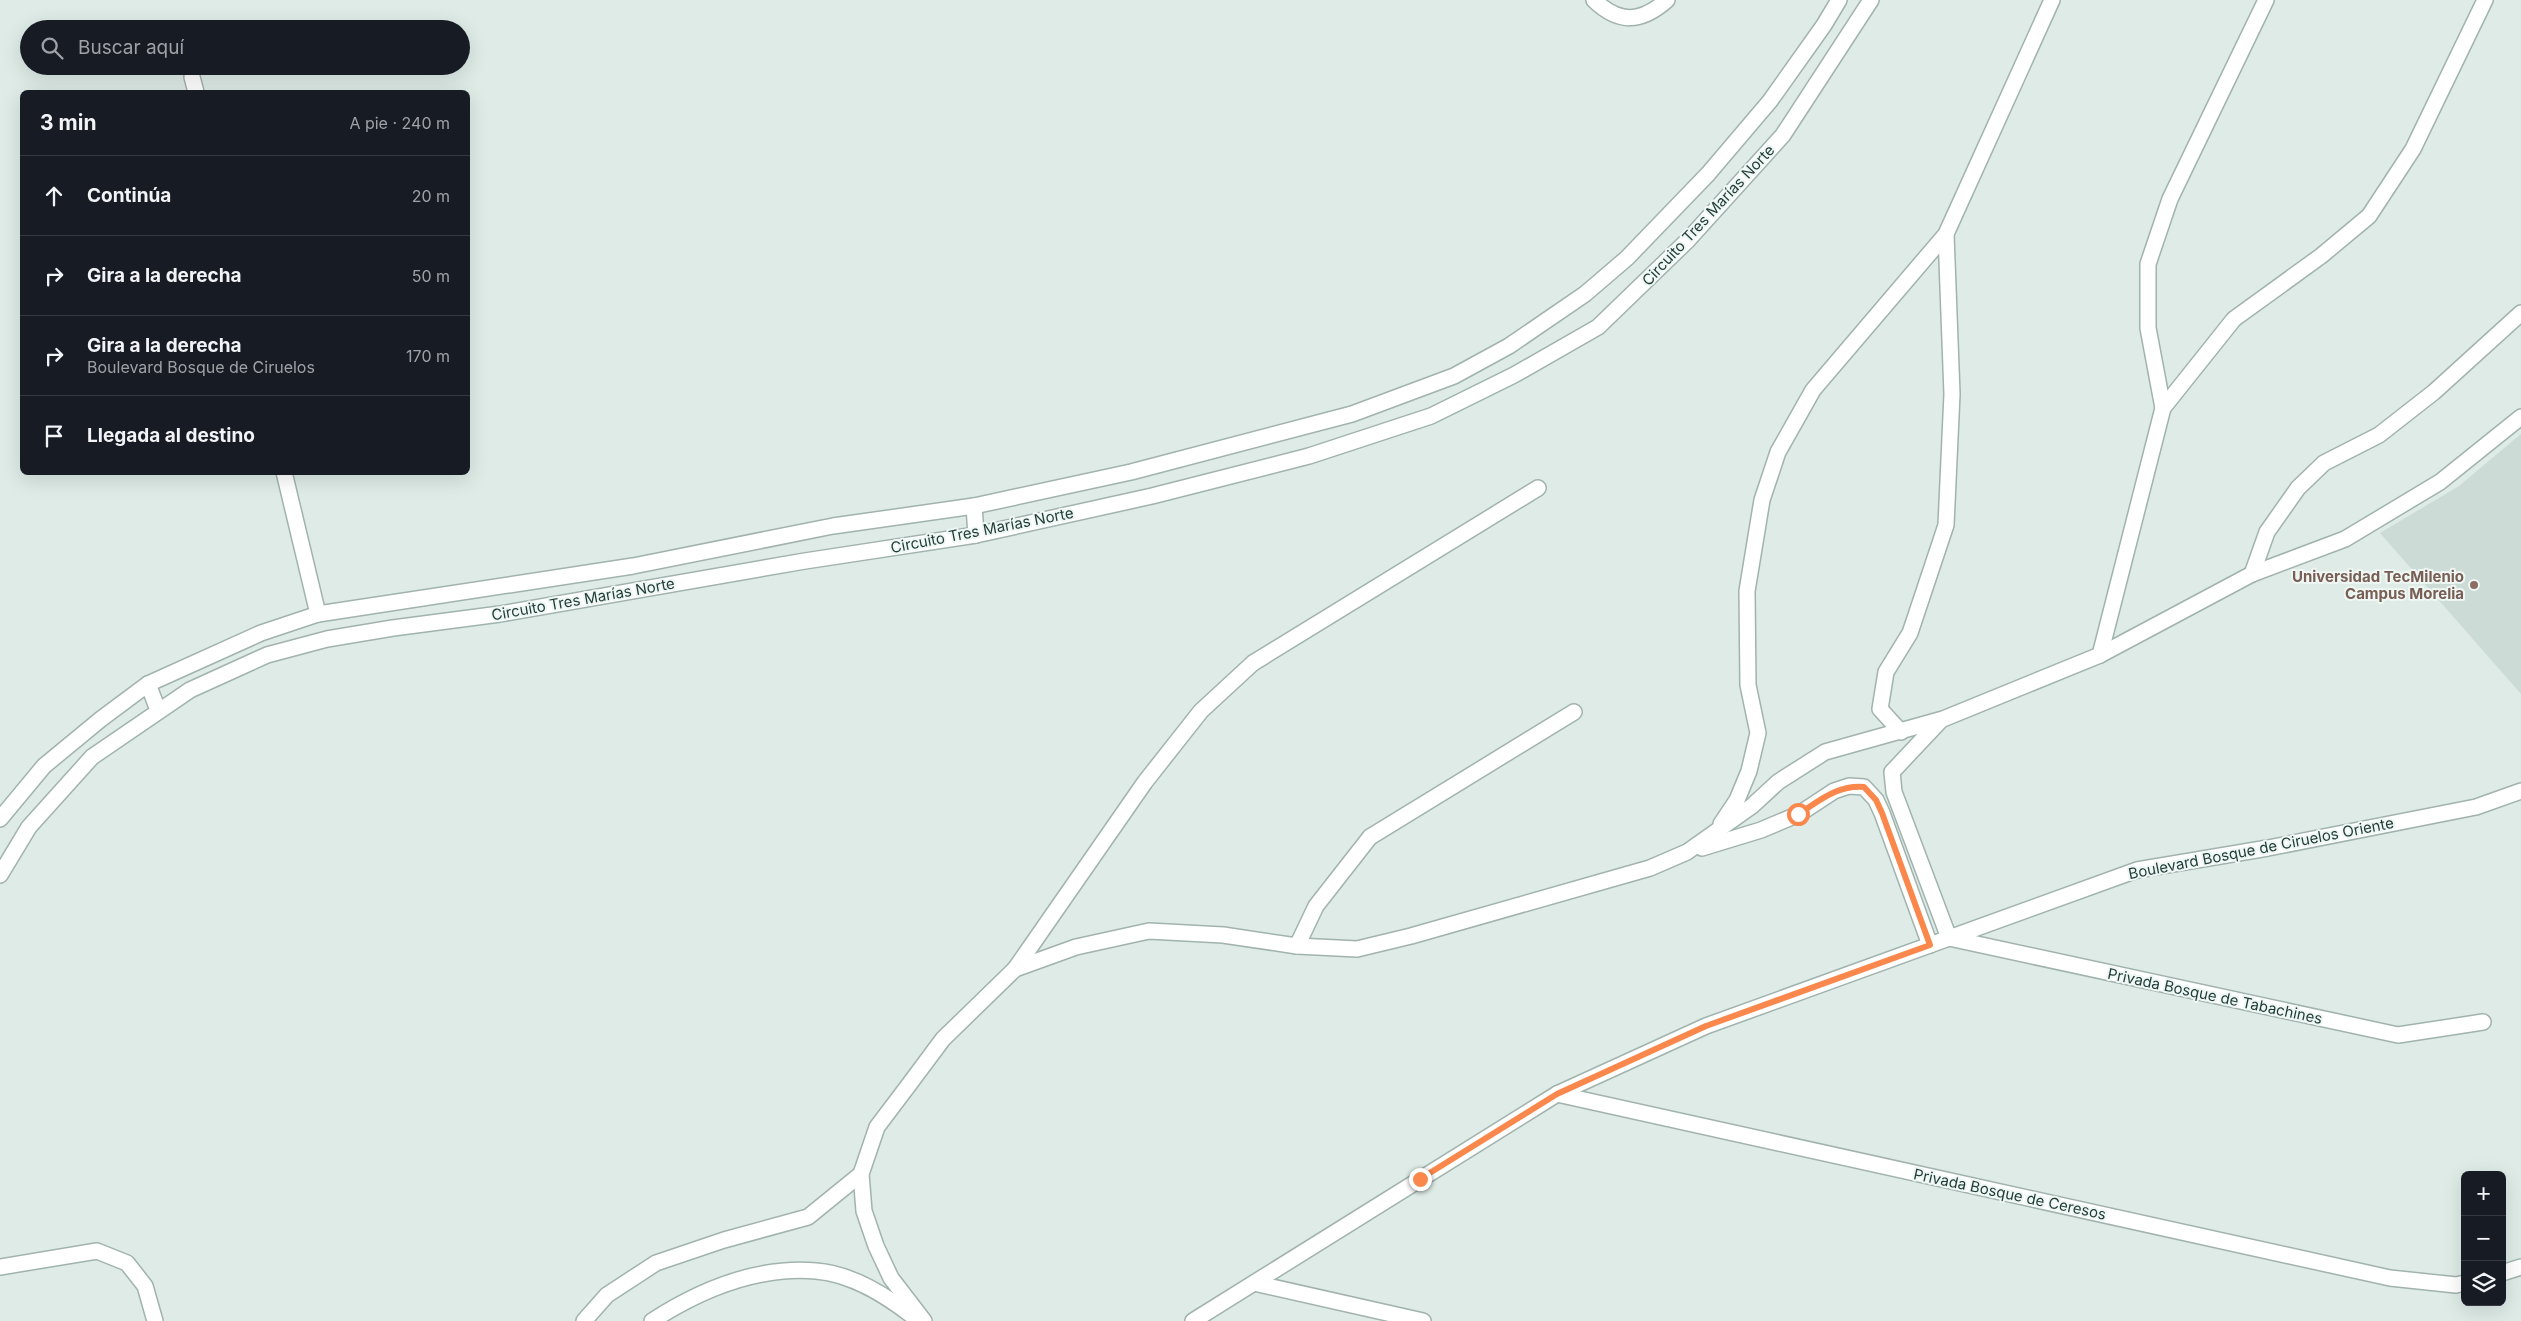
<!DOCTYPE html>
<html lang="es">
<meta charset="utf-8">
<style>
body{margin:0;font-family:Inter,sans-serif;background:#20242c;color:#f1f3f6}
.controls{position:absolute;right:15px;bottom:15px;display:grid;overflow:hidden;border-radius:8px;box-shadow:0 5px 20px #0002}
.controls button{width:45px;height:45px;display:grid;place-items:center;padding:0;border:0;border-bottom:1px solid #363941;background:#171b24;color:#f1f3f6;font:25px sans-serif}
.stop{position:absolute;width:15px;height:15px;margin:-11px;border:4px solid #fa884d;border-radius:50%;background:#fff}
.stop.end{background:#fa884d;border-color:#fff;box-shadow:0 1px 5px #0008}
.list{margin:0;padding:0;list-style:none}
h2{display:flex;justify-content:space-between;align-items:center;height:65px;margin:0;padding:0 20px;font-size:21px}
h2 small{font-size:16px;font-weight:400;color:#9ea1a6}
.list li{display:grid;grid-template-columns:32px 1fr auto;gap:15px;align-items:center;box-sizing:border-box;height:80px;padding:0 20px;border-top:1px solid #363941}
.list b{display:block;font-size:19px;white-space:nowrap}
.list p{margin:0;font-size:16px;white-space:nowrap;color:#9ea1a6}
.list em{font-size:16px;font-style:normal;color:#9ea1a6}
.icon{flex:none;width:28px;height:28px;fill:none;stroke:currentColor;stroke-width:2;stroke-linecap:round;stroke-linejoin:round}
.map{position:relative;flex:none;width:2521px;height:1321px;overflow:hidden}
.search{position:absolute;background:#171b24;box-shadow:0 5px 20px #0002;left:20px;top:20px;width:450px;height:55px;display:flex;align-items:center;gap:12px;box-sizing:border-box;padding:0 18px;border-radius:28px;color:#9ea1a6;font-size:19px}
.panel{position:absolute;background:#171b24;box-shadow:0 5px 20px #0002;left:20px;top:90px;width:450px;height:385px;border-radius:8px}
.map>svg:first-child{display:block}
.built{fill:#ccdbd5}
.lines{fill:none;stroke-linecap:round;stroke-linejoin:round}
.minor-casing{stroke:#a1b3ae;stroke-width:18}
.minor{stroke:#fff;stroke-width:15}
.route{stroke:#fa884d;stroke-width:6}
.education-dot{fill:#8d6e63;stroke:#eff7f4;stroke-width:2}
.labels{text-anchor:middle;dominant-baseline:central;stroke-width:4;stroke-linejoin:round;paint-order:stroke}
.street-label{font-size:15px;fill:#1f3b36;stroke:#eff7f4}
.education-label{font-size:15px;font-weight:bold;fill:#785e54;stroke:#eff7f4;text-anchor:end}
</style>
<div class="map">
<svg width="2521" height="1321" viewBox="0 0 2521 1321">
<rect width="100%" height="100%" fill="#deebe6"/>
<polygon class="built" points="2521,434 2521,694 2380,533 2459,486"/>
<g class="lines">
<g class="minor-casing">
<g id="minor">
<path d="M1594 0C1619 24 1641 23 1667 0"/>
<polyline points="192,77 196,92"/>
<polyline points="2163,408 2148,328 2148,264 2170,199 2266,0"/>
<polyline points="284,472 318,614"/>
<polyline points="974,506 976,535"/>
<polyline points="2252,574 2267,532 2298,488 2324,463 2379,435 2434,392 2521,313"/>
<polyline points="2100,655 2163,408 2234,319 2321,256 2369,216 2413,149 2485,0"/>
<polyline points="148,684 158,710"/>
<polyline points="1940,721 1892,772 1894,792 1949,938"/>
<polyline points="1901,732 1880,709 1886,672 1910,633 1946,525 1952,394 1946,234"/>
<polyline points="0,819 44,766 101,719 148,684 261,633 318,614 633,566 833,526 974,506 1131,472 1352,414 1454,376 1509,346 1585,294 1627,258 1708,174 1770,101 1824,25 1839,0"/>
<polyline points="1721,824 1737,800 1749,771 1758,733 1748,685 1747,591 1762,500 1778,452 1813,390 1946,234 2052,0"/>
<polyline points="1702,848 1761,830 1799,814 1834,791 1849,786 1864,787 1876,800 1882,813 1930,945"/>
<polyline points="0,875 29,827 92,757 190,690 267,655 327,639 393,628 500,614 805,561 976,535 1152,496 1309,456 1431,416 1514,375 1598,327 1688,240 1783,135 1871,0"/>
<polyline points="1949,938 2398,1035 2483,1022"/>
<polyline points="1297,946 1316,906 1370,837 1574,712"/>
<polyline points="1015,969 1145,782 1201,711 1253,663 1538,488"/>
<polyline points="1557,1094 2390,1278 2456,1285 2465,1283"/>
<polyline points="0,1267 97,1251 127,1263 145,1286 155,1321"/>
<polyline points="2502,1273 2521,1267"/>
<polyline points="1254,1283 1423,1321"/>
<polyline points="584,1321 607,1295 656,1263 724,1240 808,1217 861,1174"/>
<path d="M652 1321C700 1290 757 1266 816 1271 853 1274 887 1296 915 1318"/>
<polyline points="924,1321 891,1278 876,1246 864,1211 861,1174 877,1127 908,1086 943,1039 1015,969 1076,947 1149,931 1223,935 1297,946 1357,949 1411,936 1650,868 1687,852 1752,806 1778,782 1825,752 1943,719 2100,655 2252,574 2345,539 2440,482 2521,417"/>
<polyline points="1193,1321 1557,1094 1706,1026 2137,870 2268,848 2476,807 2521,791"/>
</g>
</g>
<use href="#minor" class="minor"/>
</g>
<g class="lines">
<path class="route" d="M1420 1179 1557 1094 1706 1026 1930 945 1882 813 1876 800 1864 787C1837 785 1821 800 1798 814"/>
</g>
<circle class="education-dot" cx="2474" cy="585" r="5"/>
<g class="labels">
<g class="street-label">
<text transform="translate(1708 215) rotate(-47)">Circuito Tres Marías Norte</text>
<text transform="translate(982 530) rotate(-11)">Circuito Tres Marías Norte</text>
<text transform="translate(583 599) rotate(-10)">Circuito Tres Marías Norte</text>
<text transform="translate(2261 848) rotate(-11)">Boulevard Bosque de Ciruelos Oriente</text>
<text transform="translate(2215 996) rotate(12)">Privada Bosque de Tabachines</text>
<text transform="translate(2010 1194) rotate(12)">Privada Bosque de Ceresos</text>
</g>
<g class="education-label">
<text x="2464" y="576">Universidad TecMilenio<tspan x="2464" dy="17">Campus Morelia</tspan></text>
</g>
</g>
</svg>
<div class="controls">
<button>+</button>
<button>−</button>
<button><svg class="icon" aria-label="layers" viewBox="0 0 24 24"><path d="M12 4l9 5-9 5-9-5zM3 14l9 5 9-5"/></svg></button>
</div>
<div class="stop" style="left:1798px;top:814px"></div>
<div class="stop end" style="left:1420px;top:1179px"></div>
<div class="search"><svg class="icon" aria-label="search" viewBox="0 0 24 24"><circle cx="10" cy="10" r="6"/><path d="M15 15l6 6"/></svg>Buscar aquí</div>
<section class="panel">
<h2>3 min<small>A pie · 240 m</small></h2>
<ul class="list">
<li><svg class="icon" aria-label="ahead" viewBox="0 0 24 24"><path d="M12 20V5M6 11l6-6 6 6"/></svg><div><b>Continúa</b></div><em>20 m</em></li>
<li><svg class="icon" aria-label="right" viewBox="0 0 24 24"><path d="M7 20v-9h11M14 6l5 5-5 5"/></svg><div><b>Gira a la derecha</b></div><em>50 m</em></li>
<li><svg class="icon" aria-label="right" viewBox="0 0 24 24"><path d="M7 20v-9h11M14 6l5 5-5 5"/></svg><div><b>Gira a la derecha</b><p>Boulevard Bosque de Ciruelos</p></div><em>170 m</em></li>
<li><svg class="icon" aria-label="arrive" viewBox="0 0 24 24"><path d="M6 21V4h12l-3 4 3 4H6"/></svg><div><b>Llegada al destino</b></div></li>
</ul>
</section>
</div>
